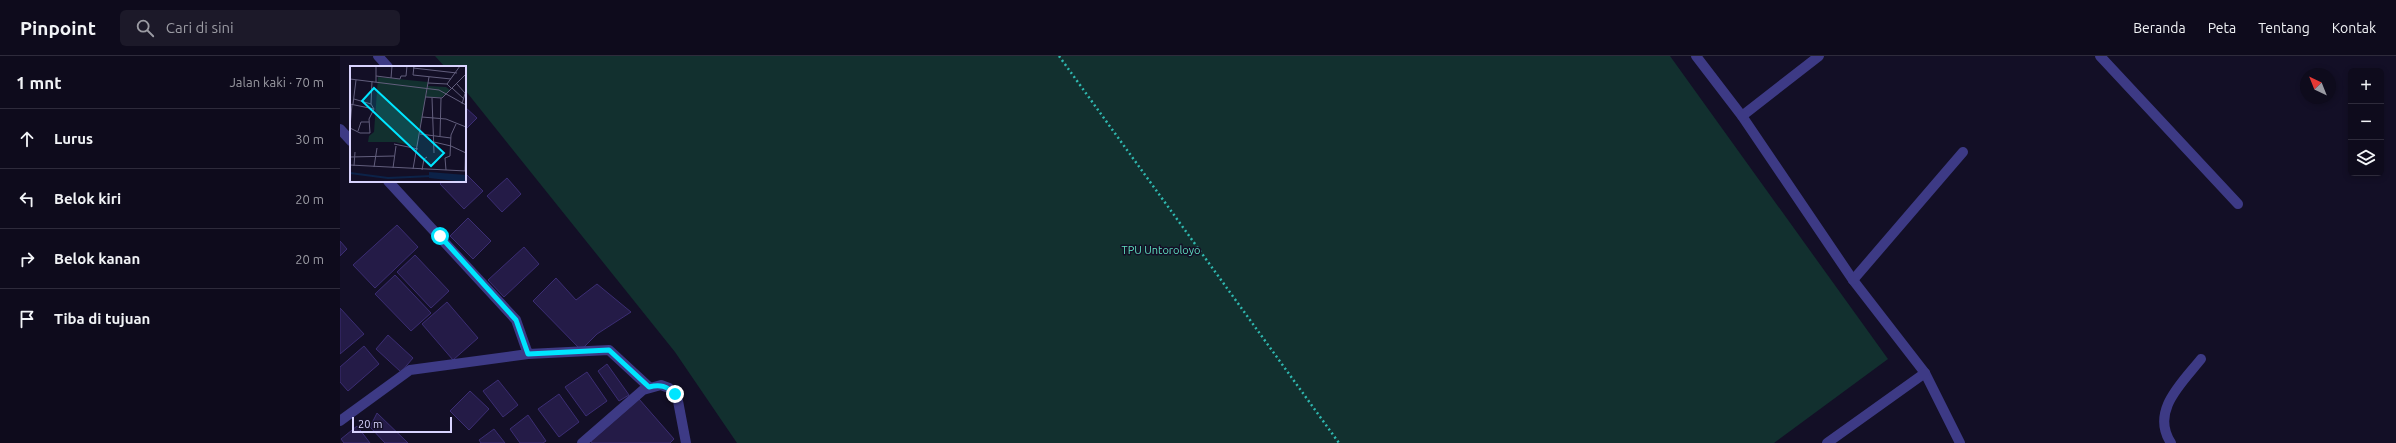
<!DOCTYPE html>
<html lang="id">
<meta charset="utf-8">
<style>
body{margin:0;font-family:Ubuntu,sans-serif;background:#1c1929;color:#f1f3f6}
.controls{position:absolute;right:12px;top:12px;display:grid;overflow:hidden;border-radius:6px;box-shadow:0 2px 6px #0003}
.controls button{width:36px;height:36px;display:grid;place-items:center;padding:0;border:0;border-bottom:1px solid #2e2b3b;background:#0e0b1c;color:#f1f3f6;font:20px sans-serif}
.compass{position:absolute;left:1960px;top:12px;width:36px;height:36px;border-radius:50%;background:#0e0b1c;box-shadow:0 2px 6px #0003;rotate:317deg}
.scale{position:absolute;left:12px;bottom:10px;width:100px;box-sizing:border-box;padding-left:4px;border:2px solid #d9d4ff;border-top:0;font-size:11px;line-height:14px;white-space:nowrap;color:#d9d4ff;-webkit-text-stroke:3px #130f26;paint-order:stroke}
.stop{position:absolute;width:12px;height:12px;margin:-9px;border:3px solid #00e5ff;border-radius:50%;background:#fff}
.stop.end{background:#00e5ff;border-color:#fff;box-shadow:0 1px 4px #0008}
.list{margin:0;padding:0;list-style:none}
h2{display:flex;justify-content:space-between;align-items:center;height:52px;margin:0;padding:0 16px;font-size:17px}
h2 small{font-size:13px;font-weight:400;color:#9b9ba3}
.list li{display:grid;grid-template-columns:26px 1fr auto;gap:12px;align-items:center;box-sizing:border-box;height:60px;padding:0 16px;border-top:1px solid #2e2b3b}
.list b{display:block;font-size:15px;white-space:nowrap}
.list em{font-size:13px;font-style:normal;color:#9b9ba3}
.icon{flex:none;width:22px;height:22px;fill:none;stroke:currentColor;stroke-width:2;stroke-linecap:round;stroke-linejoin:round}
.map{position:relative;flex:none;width:2056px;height:387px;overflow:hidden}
header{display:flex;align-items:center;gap:24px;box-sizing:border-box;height:56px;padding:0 20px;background:#0e0b1c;border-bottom:1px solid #2e2b3b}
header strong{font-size:19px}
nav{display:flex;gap:22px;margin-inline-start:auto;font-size:14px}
.search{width:280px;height:36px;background:#1c1929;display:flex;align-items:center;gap:10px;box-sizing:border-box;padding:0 14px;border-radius:6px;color:#9b9ba3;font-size:15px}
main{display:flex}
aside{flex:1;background:#0e0b1c}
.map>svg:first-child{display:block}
.green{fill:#12302f}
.building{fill:#241b47;stroke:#3b2d73}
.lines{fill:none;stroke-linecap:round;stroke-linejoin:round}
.path{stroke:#2fb8b0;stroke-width:2.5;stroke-dasharray:2 3;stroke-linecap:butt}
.minor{stroke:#3d3a85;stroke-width:10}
.route{stroke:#00e5ff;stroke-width:5}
.labels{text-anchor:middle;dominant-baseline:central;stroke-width:3;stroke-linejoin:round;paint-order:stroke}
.park-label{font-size:11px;fill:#5fe0c0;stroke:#130f26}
.inset-river{fill:none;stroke:#0c2248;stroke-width:2}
.inset-road{fill:none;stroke:#625e7d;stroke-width:1}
.view{fill:#00e5ff;fill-opacity:0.15;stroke:#00e5ff;stroke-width:2}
.inset-edge{fill:none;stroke:#d9d4ff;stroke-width:2}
</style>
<header>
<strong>Pinpoint</strong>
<div class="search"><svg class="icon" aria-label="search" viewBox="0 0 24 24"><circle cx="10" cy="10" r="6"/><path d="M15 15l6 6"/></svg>Cari di sini</div>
<nav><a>Beranda</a><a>Peta</a><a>Tentang</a><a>Kontak</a></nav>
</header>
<main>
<aside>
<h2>1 mnt<small>Jalan kaki · 70 m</small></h2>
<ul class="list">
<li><svg class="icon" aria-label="ahead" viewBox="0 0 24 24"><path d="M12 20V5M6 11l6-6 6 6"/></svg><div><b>Lurus</b></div><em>30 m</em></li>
<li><svg class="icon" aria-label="left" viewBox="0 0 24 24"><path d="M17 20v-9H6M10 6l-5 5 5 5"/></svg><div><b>Belok kiri</b></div><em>20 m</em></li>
<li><svg class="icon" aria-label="right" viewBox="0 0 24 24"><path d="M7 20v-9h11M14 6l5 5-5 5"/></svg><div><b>Belok kanan</b></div><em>20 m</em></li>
<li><svg class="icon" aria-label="arrive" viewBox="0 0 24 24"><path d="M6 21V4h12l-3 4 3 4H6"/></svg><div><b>Tiba di tujuan</b></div></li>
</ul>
</aside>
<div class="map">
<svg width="2056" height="387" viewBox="0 0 2056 387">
<rect width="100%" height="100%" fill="#130f26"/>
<polygon class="green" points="95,0 1330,0 1548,303 1434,387 397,387 335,296 125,34 125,11 105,11"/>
<g class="building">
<polygon points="125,51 137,62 125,74"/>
<polygon points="125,117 143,135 124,153 100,128 103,125 125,125"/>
<polygon points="167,122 181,138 162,156 147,140"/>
<polygon points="128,162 151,185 133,203 110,180"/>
<polygon points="57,169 78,191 35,232 13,209"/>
<polygon points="0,185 7,193 0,200"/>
<polygon points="184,191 199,208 164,241 148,224"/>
<polygon points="75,199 109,235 91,252 57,216"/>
<polygon points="55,219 91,257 71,275 35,238"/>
<polygon points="216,222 236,244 257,228 291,256 257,278 241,294 193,245"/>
<polygon points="107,246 138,282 113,304 82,268"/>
<polygon points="0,252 24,278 0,298"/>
<polygon points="48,279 73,302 61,316 36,293"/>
<polygon points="24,290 39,308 8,335 0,326 0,311"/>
<polygon points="267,308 289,339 279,345 258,315"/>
<polygon points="247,316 267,345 246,360 225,331"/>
<polygon points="158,324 178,349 163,361 143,335"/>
<polygon points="130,335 149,353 129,374 110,355"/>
<polygon points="219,338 239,366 219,381 198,353"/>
<polygon points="299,343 334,383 330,387 252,387 251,385"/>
<polygon points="37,357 68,387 45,387 30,371"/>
<polygon points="188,359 206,385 203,387 180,387 170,373"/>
<polygon points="17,370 30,387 4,387 1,383"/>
<polygon points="154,373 165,387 141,387 139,384"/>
</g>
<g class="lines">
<polyline class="path" points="719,0 999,387"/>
<g class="minor">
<polyline points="38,0 48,11"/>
<polyline points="1356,0 1402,60 1513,224 1585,317 1620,387"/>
<polyline points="1760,0 1898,148"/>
<polyline points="1402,60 1479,0"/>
<polyline points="0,73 11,85"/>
<polyline points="48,125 176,264 188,298 269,294 309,331"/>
<polyline points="1513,224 1623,96"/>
<polyline points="0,365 70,314 188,298"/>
<polyline points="242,387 303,334 321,329 329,332 338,345 346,387"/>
<polyline points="1487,387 1585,317"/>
<path d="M1831 387C1810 355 1842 327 1861 303"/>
</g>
</g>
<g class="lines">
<path class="route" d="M100 180 176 264 188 298 269 294 309 331C320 328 327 330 335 338"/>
</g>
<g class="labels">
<g class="park-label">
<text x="821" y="194">TPU Untoroloyo</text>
</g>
</g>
<g transform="translate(10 10)">
<rect width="116" height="116" fill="#130f26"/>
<path d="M28 11 78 16 67 81 45 76H18L19 70 24 66ZM78 20 96 21 100 24 92 31H76Z" fill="#12302f"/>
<path d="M79 106 116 109V116L79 112Z" fill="#0c2248"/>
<path class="inset-river" d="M0 107 38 112 82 110"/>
<path class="inset-road" d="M64 0 63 9 101 13M63 2 107 7M26 10 50 13 51 10H56L57 0M41 12 42 0M0 13 89 24 116 39M22 15 21 38 24 43M26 16V0M78 17 97 18M107 18 115 27M102 22 114 33M102 23 97 18 110 0M76 31 92 32 116 8M82 32 84 87M4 33 21 38M0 38 24 43 19 53 20 67H10L0 62M3 38 6 14M112 38 116 24M72 51 96 53 116 61 115 105M0 61 2 38M8 65 11 56H19M70 68 101 72M90 70 91 32M84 76 101 80 116 87M44 78 68 83M0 91 44 90M0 99 116 105M4 100 5 86M24 101 27 82M43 102 46 80M63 103 79 11M72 104 74 93 77 91M96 104 95 92 100 90 101 69 106 58"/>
<path class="view" d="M24 22 94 87 81 100 12 35Z"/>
<rect width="116" height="116" class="inset-edge"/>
</g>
</svg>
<div class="controls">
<button>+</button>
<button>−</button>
<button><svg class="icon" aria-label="layers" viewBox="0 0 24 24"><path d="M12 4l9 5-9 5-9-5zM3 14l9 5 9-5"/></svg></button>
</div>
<svg class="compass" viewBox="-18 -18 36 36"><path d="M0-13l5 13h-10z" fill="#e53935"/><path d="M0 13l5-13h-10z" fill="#9b9ba3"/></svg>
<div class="scale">20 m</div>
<div class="stop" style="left:100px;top:180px"></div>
<div class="stop end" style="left:335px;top:338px"></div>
</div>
</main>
